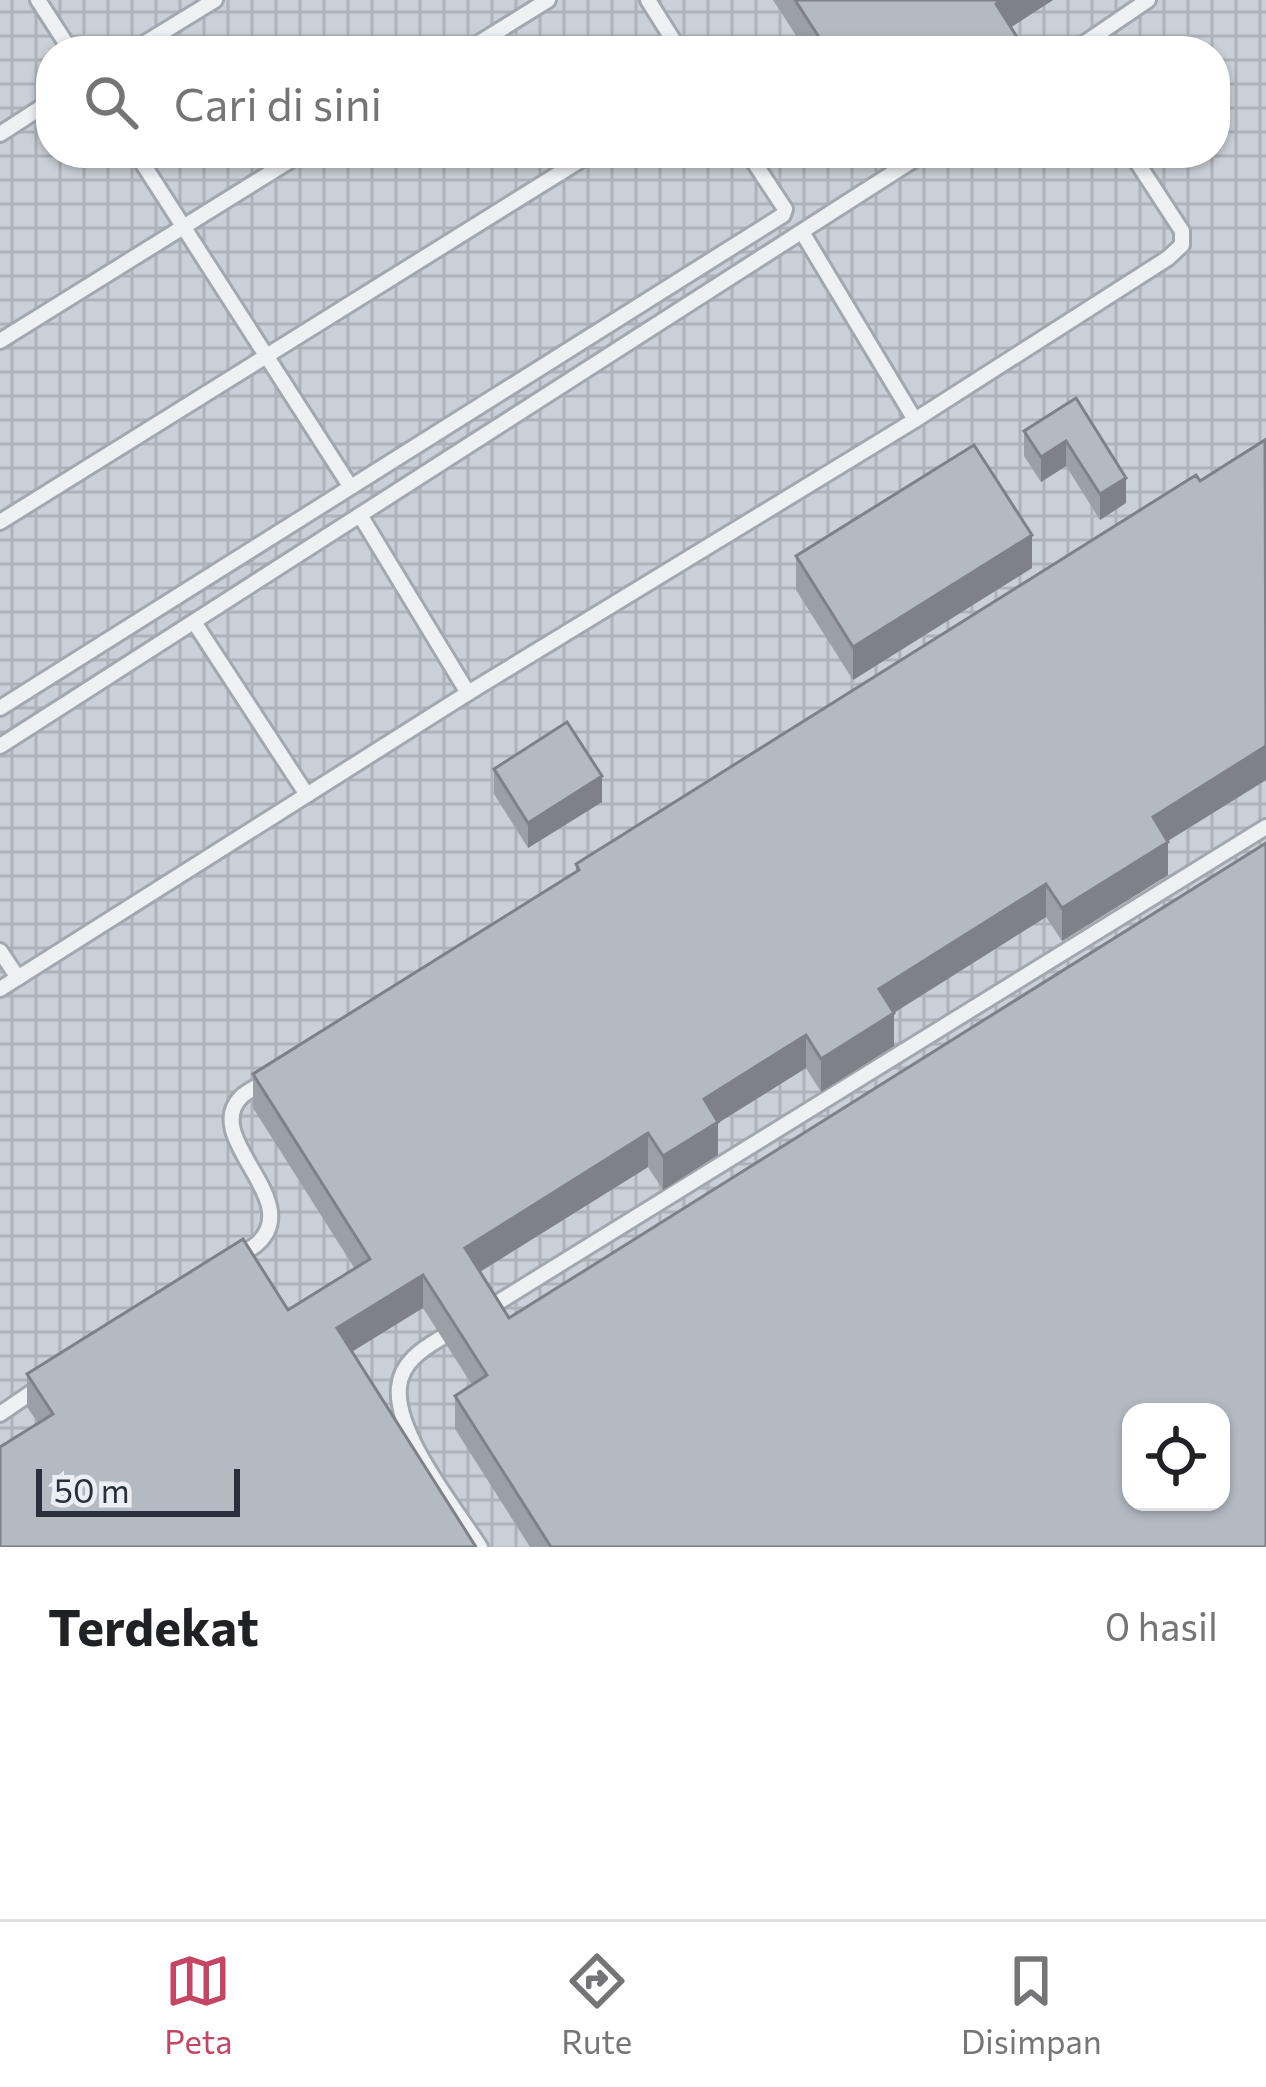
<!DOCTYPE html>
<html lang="id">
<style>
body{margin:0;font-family:Commissioner,sans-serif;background:#f2f2f2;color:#202124}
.controls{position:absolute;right:36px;bottom:36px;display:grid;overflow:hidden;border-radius:24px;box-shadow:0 3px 9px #0004}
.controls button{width:108px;height:108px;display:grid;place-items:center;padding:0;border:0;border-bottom:3px solid #e0e0e0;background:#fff;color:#202124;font:60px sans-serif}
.scale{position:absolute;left:36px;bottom:30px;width:204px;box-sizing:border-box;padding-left:12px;border:6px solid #27303b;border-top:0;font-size:33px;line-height:42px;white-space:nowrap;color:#27303b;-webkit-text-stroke:9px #ebeff3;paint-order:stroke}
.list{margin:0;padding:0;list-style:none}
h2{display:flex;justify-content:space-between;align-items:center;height:156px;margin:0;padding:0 48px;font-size:51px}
h2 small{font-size:39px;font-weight:400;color:#757577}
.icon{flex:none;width:66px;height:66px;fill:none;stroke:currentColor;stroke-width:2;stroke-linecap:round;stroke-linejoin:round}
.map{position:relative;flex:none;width:1266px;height:1547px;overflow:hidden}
.search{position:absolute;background:#fff;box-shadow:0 3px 9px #0004;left:36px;right:36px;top:36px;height:132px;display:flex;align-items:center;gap:30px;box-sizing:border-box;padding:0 42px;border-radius:48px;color:#757577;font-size:45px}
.sheet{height:372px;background:#fff}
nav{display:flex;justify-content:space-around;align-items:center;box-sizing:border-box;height:168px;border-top:3px solid #e0e0e0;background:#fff;font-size:33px;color:#757577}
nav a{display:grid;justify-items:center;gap:6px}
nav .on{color:#c54664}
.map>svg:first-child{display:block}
.industrial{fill:url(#industrial-grid);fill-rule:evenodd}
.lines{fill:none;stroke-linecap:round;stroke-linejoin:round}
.lane-casing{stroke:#a2a8af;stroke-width:20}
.lane{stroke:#eef1f4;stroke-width:14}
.wall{fill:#9ba0a7}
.shaded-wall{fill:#7e8288}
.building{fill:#b4bac2;stroke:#7e8288;stroke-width:3;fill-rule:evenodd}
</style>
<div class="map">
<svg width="1266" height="1547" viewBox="0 0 1266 1547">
<defs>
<pattern id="industrial-grid" width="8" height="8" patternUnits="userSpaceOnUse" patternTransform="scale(3)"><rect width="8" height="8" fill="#cad0d7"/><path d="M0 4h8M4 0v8" fill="none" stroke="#aeb3b9"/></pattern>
</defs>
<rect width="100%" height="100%" fill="#dce1e5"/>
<path class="industrial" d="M0 0H1266V1547H0ZM51 51H1215V153H51ZM1131 1412H1221V1502H1131Z"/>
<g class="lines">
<g class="lane-casing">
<g id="lane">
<polyline points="38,0 71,51"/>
<polyline points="648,0 680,51"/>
<polyline points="132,51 215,0"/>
<polyline points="466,51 548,0"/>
<polyline points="1073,51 1148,0"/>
<polyline points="0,134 51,101"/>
<polyline points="136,153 350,486"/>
<polyline points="802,232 915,420"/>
<polyline points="0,341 302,153"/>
<polyline points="360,515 468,693"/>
<polyline points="0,522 592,153"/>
<polyline points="194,622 307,795"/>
<polyline points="0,708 783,215 785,209 748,153"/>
<polyline points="0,746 924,153"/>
<polyline points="0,951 18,978"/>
<polyline points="0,989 468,693 915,420 1168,258 1182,245 1182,231 1131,153"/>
<path d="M234 1258C242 1253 252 1249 258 1243 305 1199 199 1137 242 1096 249 1090 259 1086 266 1081"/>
<polyline points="484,1311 1266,827"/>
<path d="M441 1338C422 1349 401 1363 399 1387 394 1433 455 1508 480 1547"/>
<polyline points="0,1414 41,1386"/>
</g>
</g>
<use href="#lane" class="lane"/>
</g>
<g class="wall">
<polygon points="773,0 1053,0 1011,27 1017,51 806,51"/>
<polygon points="1076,398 1126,503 1100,520 1066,466 1041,482 1024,456 1024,431"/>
<polygon points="1266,442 1266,780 1168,841 1168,875 1062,941 1046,917 894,1013 894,1046 821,1092 806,1068 718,1123 718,1155 663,1190 648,1167 480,1272 509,1318 1266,1547 530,1547 455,1429 455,1396 472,1385 423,1308 38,1423 27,1407 27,1374 288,1310 355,1269 253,1108 253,1074 576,872 576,864 1200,481"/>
<polygon points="796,556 1032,568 853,680 796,590"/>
<polygon points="494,769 602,802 528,848 494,794"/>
</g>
<g class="shaded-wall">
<polygon points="1002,0 1053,0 996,37 996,4"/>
<polygon points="1017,37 1017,51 995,51"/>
<polygon points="940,40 940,51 923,51"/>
<polygon points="1066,441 1066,466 1041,482 1041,457"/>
<polygon points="1126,478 1126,503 1100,520 1100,494"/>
<polygon points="1032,535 1032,568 853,680 853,647"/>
<polygon points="1266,746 1266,780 1153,850 1153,817"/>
<polygon points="602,776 602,802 528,848 528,823"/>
<polygon points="1168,842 1168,875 1062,941 1062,908"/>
<polygon points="1046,884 1046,917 879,1022 879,989"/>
<polygon points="894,1013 894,1046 821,1092 821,1059"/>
<polygon points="806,1035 806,1068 718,1123 718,1155 663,1190 663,1156 704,1099"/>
<polygon points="648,1133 648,1167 465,1281 465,1248"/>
<polygon points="423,1275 423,1308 337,1361 337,1328"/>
</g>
<g class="building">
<polygon points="795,0 1002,0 996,4 1017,37 995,51 947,51 940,40 923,51 828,51"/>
<polygon points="1076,398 1126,478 1100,494 1066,441 1041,457 1024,431"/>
<path d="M1265 440 1266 746 1153 817 1168 842 1062 908 1046 884 879 989 894 1013 821 1059 806 1035 704 1099 718 1122 663 1156 648 1133 465 1248 509 1318 1266 843V1547H551L455 1396 487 1375 423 1275 337 1328 476 1547H0V1447L53 1414 27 1374 243 1239 288 1310 370 1259 253 1074 579 870 576 864 1196 475 1200 481ZM1131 1412H1221V1502H1131Z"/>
<polygon points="974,445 1032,535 853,647 796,556"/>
<polygon points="567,722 602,776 528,823 494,769"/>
</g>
</svg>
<div class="controls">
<button><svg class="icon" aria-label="locate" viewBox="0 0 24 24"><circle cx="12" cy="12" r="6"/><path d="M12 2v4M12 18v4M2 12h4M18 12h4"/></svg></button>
</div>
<div class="scale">50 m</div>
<div class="search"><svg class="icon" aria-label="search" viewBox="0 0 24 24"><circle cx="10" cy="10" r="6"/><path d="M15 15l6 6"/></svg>Cari di sini</div>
</div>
<section class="sheet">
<h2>Terdekat<small>0 hasil</small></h2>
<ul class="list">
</ul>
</section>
<nav>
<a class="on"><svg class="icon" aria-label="map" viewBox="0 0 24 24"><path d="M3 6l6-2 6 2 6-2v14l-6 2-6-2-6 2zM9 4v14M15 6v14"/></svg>Peta</a>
<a><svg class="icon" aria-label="directions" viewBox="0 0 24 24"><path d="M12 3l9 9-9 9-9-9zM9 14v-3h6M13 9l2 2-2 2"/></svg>Rute</a>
<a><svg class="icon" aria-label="saved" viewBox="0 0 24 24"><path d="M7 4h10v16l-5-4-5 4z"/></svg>Disimpan</a>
</nav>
